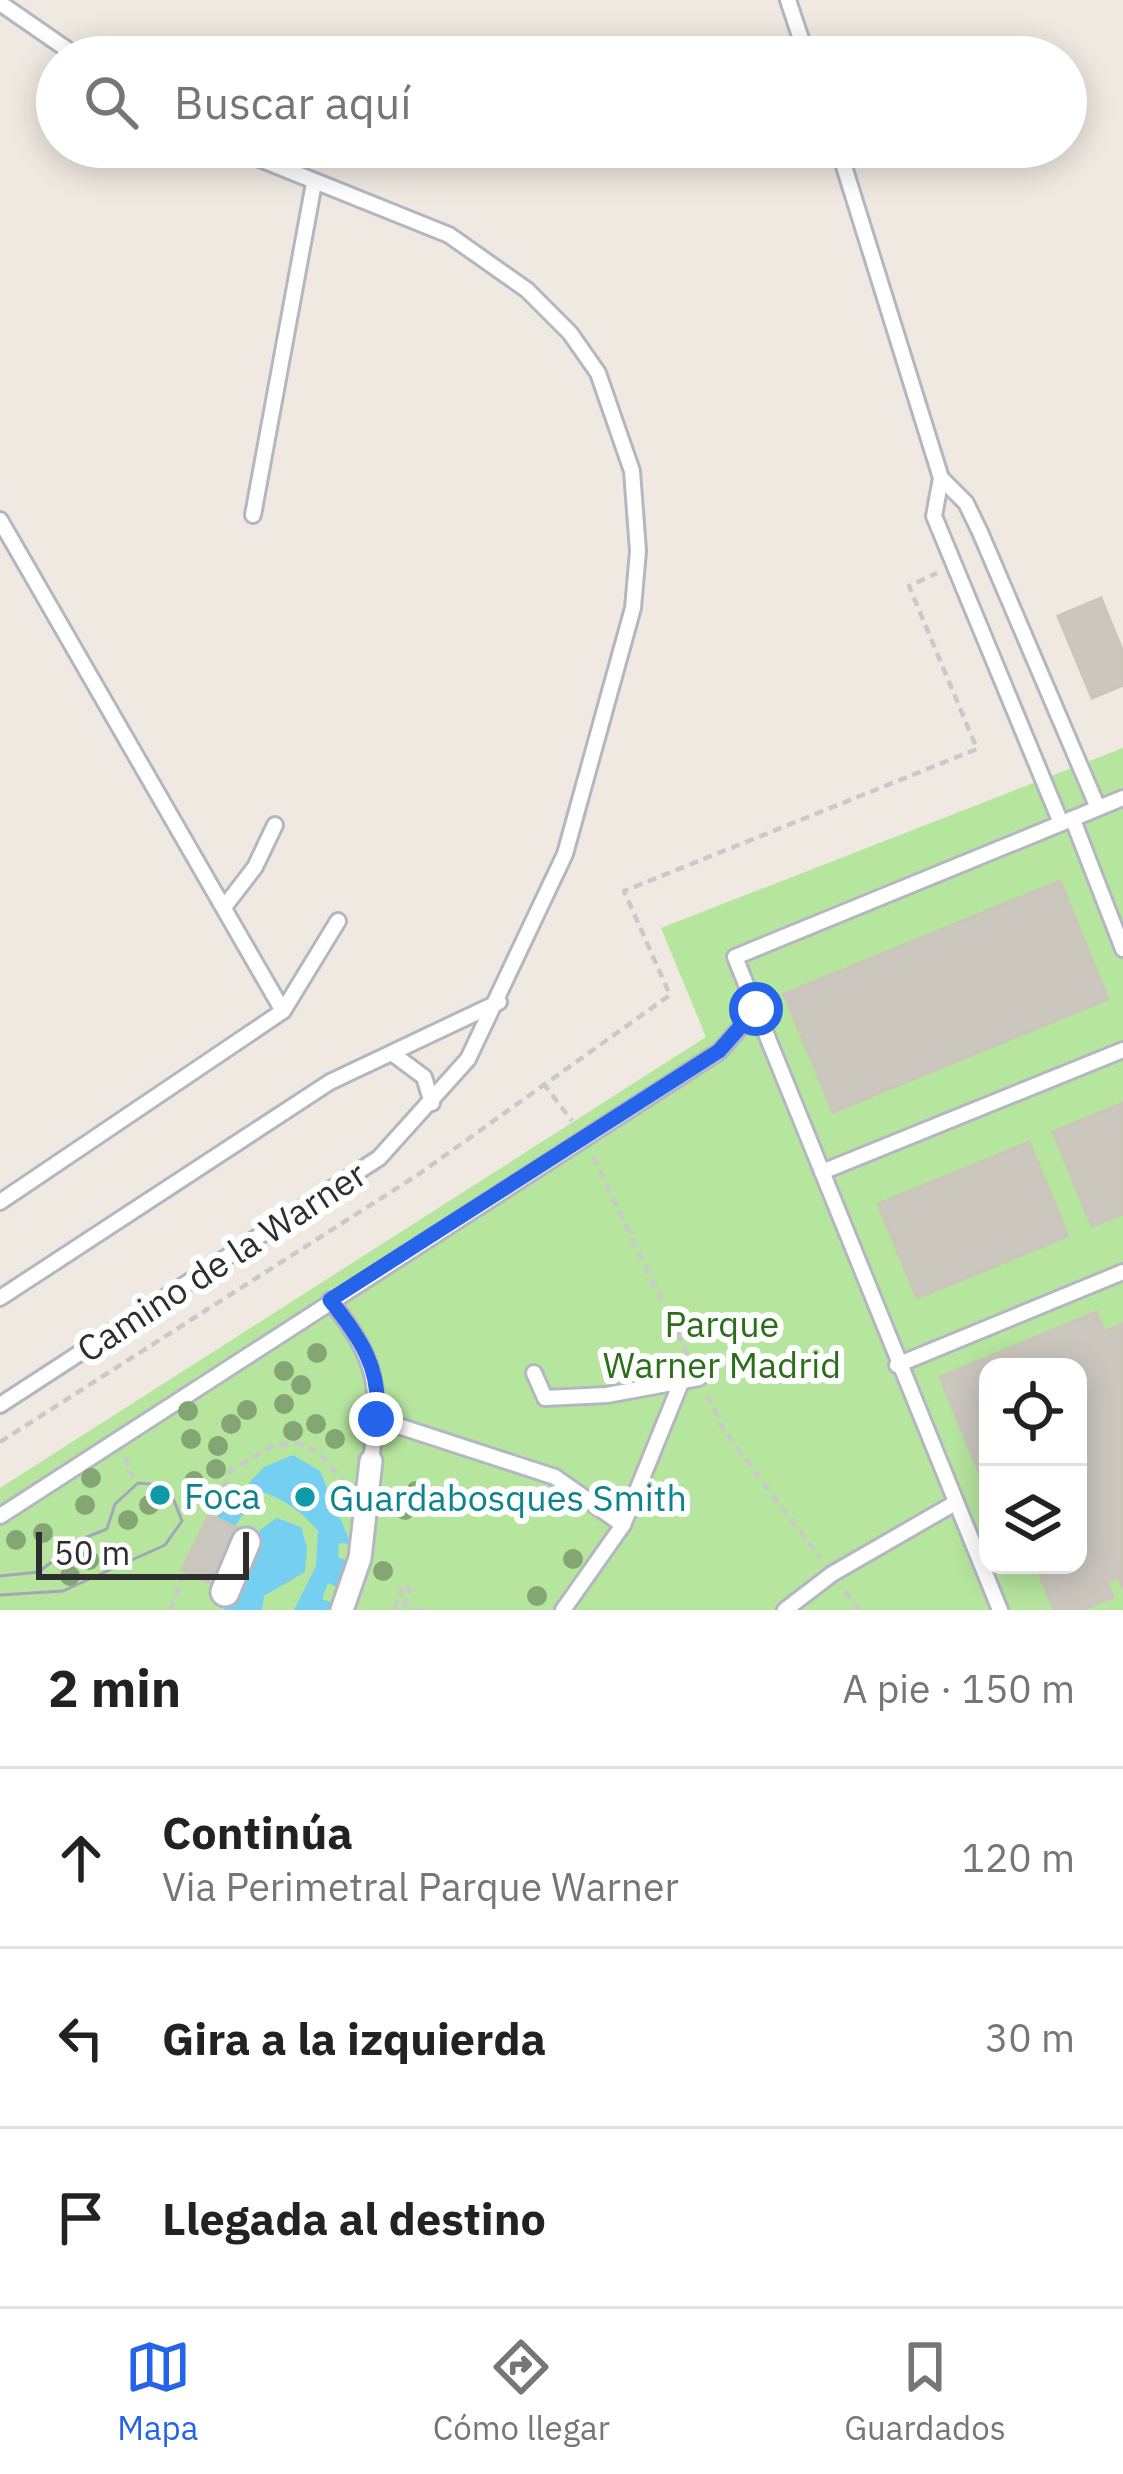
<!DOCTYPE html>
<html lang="es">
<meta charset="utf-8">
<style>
body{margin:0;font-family:"IBM Plex Sans",sans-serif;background:#f2f2f2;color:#222}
.controls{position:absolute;right:36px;bottom:36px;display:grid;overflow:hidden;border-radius:24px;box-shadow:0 6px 30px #0003}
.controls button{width:108px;height:108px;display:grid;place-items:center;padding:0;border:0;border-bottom:3px solid #e0e0e0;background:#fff;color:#222;font:60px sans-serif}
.scale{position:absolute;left:36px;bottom:30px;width:213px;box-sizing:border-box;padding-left:12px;border:6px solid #2e2e2e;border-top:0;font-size:33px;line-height:42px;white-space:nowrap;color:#2e2e2e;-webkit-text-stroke:9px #fff;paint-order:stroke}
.stop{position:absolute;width:36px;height:36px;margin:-27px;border:9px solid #2563eb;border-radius:50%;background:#fff}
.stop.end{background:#2563eb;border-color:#fff;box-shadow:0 3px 12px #0008}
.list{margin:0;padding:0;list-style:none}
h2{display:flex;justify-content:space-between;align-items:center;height:156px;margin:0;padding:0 48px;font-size:51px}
h2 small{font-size:39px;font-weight:400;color:#767676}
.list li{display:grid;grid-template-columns:78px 1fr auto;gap:36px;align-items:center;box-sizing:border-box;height:180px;padding:0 48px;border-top:3px solid #e0e0e0}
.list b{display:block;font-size:45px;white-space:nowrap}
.list p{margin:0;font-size:39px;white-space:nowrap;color:#767676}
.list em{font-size:39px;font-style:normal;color:#767676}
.icon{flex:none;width:66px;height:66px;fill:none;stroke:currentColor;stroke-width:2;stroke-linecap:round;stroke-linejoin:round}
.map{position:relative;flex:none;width:1123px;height:1610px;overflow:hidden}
.search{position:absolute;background:#fff;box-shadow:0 6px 30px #0003;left:36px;right:36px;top:36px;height:132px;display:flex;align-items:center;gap:30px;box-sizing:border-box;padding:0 42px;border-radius:66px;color:#767676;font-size:45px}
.sheet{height:696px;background:#fff}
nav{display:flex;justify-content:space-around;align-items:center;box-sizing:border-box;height:168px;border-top:3px solid #e0e0e0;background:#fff;font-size:33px;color:#767676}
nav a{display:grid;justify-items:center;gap:6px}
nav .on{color:#2563eb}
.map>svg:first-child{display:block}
.green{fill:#b6e59e;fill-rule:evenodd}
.water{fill:#75cff0}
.building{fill:#cbc7bf;stroke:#cbc5ba;stroke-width:3}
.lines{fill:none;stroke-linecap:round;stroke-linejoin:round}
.service-casing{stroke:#b4b7c1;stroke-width:20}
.pedestrian-casing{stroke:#b4b7c1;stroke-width:27}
.minor-casing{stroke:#b4b7c1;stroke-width:33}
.path{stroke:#c9c9c9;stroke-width:4.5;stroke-dasharray:9 6;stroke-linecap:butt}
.service{stroke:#fff;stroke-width:14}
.pedestrian{stroke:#fff;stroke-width:21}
.minor{stroke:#fff;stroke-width:27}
.tram{stroke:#a3a6b8;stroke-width:3}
.tree{fill:#84a574}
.route{stroke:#2563eb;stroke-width:15}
.culture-dot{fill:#0f9aa8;stroke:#fff;stroke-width:4.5}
.labels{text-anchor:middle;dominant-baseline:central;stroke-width:12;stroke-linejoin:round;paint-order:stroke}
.street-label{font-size:36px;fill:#2e2e2e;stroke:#fff}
.park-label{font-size:36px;fill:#2c6e1b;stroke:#fff}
.culture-label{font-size:36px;fill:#0d838f;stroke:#fff;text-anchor:start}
</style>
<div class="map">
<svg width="1123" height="1610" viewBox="0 0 1123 1610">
<rect width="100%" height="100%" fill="#efe9e1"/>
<path class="green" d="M1123 748V1610H0V1488L706 1037 661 928ZM988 1367H1078V1565H988Z"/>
<g class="water">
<path d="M293 1455 320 1471 351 1544 339 1543 338 1557 348 1561 337 1587 328 1583 322 1599 333 1603 330 1610H294L316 1566 318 1531C302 1512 281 1496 257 1491L235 1527 216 1518 264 1467Z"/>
<polygon points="277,1518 301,1527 307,1548 305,1572 264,1596 262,1610 224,1610 261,1529"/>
</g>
<g class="building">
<polygon points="1101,598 1123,652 1123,685 1092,698 1058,616"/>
<polygon points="1060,881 1108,999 833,1112 784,994"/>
<polygon points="1122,1103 1123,1214 1092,1226 1053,1132"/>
<polygon points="1029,1142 1068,1236 917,1298 878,1204"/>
<polygon points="1096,1312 1104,1332 1123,1324 1123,1588 1118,1577 1107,1582 1113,1597 1082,1610 1054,1610 1036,1565 1078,1565 1078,1367 988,1367 988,1494 940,1377"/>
<polygon points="209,1515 242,1530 216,1586 182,1570"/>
</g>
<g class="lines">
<g class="service-casing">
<g id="service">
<polyline points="788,0 807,57"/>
<polyline points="0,3 78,57"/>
<polyline points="838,147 941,478 934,516 1061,823"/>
<polyline points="941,478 966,503 980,532 1098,808"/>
<polyline points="253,515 314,183"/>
<polyline points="0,520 283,1011 0,1202"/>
<polyline points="1073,820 1123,949"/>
<polyline points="225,906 255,867 275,825"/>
<polyline points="756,1009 1000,1610"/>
<polyline points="283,1011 338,921"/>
<polyline points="393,1054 424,1077 432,1103"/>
<polyline points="822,1172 1123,1050"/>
<polyline points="0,1298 330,1082 499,1002"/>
<path d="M330 1300C378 1361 381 1386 371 1461"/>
<polyline points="897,1365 1123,1272"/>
<polyline points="534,1373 545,1398 607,1395 699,1378"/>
<polyline points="0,1405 379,1158 468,1059 565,854 633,608 638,551 632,471 598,373 570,333 527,290 449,235 230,147"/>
<polyline points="377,1419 555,1477 623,1525"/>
<polyline points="0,1516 720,1051 756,1009 735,957 1123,798"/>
<polyline points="563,1610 623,1525 680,1385"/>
<polyline points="785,1610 832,1574 955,1503"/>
</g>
</g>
<g class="pedestrian-casing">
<polyline id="pedestrian" points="342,1610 360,1558 371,1461"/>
</g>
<g class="minor-casing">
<polyline id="minor" points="225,1592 246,1542"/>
</g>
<g class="path">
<polyline points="543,1083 572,1121"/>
<polyline points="593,1157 689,1357"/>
<polyline points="707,1395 725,1432 820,1558"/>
<polyline points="0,1442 419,1174 670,995 624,891 977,749 909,586 937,573"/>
<polyline points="125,1458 133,1478"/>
<polyline points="212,1516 230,1471 272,1446 296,1443 319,1452 343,1482"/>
<polyline points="845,1591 859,1610"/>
<polyline points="170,1610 185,1571"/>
<polyline points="394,1610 403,1585 410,1589 403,1610"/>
<polyline points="412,1610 430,1610"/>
</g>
<use href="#service" class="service"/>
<use href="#pedestrian" class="pedestrian"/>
<use href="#minor" class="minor"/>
<polyline class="tram" points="0,1576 39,1572 79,1540 107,1529 115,1504 138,1483 161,1485 171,1493 182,1521 165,1545 63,1591 0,1595"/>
</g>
<g class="tree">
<circle cx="317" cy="1353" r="10"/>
<circle cx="284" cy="1371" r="10"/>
<circle cx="301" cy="1385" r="10"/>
<circle cx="284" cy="1404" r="10"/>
<circle cx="247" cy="1410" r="10"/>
<circle cx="188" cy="1411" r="10"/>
<circle cx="231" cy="1424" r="10"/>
<circle cx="316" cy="1424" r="10"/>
<circle cx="293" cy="1431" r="10"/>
<circle cx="191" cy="1439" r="10"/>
<circle cx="335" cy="1439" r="10"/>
<circle cx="218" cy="1446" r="10"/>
<circle cx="216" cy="1469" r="10"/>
<circle cx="91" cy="1478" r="10"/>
<circle cx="194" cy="1481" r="10"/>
<circle cx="416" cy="1491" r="10"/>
<circle cx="85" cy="1505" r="10"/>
<circle cx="149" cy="1505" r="10"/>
<circle cx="405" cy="1510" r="10"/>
<circle cx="128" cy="1520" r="10"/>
<circle cx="43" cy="1533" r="10"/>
<circle cx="16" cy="1540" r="10"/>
<circle cx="110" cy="1552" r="10"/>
<circle cx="573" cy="1559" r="10"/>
<circle cx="89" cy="1560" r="10"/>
<circle cx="383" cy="1571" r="10"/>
<circle cx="70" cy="1576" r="10"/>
<circle cx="537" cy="1596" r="10"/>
</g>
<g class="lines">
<path class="route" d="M376 1419C383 1370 359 1336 330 1300L719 1051 756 1009"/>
</g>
<g class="culture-dot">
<circle cx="160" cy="1495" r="12"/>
<circle cx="305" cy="1497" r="12"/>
</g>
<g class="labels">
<g class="street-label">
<text transform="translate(221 1261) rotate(-33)">Camino de la Warner</text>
</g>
<g class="park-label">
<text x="722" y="1323">Parque<tspan x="722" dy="41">Warner Madrid</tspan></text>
</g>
<g class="culture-label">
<text x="184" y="1495">Foca</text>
<text x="329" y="1497">Guardabosques Smith</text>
</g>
</g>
</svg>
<div class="controls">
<button><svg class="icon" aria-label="locate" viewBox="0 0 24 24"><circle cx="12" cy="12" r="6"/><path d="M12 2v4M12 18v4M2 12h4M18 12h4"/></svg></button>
<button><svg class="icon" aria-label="layers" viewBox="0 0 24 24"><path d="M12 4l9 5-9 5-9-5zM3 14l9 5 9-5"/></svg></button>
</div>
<div class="scale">50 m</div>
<div class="stop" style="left:756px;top:1009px"></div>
<div class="stop end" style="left:376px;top:1419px"></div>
<div class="search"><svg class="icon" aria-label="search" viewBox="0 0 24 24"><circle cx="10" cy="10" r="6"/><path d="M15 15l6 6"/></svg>Buscar aquí</div>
</div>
<section class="sheet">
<h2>2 min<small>A pie · 150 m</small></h2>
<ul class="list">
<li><svg class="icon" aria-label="ahead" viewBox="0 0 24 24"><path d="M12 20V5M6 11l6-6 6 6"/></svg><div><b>Continúa</b><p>Via Perimetral Parque Warner</p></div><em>120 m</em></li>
<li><svg class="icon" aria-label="left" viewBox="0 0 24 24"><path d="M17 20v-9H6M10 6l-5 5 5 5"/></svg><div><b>Gira a la izquierda</b></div><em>30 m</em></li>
<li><svg class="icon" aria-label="arrive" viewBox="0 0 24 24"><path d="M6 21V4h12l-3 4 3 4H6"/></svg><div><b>Llegada al destino</b></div></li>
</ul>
</section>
<nav>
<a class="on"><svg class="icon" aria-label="map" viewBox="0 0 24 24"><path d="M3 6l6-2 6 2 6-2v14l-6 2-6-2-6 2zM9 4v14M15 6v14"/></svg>Mapa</a>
<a><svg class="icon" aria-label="directions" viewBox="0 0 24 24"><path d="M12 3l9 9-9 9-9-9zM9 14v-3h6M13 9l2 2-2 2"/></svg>Cómo llegar</a>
<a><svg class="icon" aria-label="saved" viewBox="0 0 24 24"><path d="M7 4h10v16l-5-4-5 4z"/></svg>Guardados</a>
</nav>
